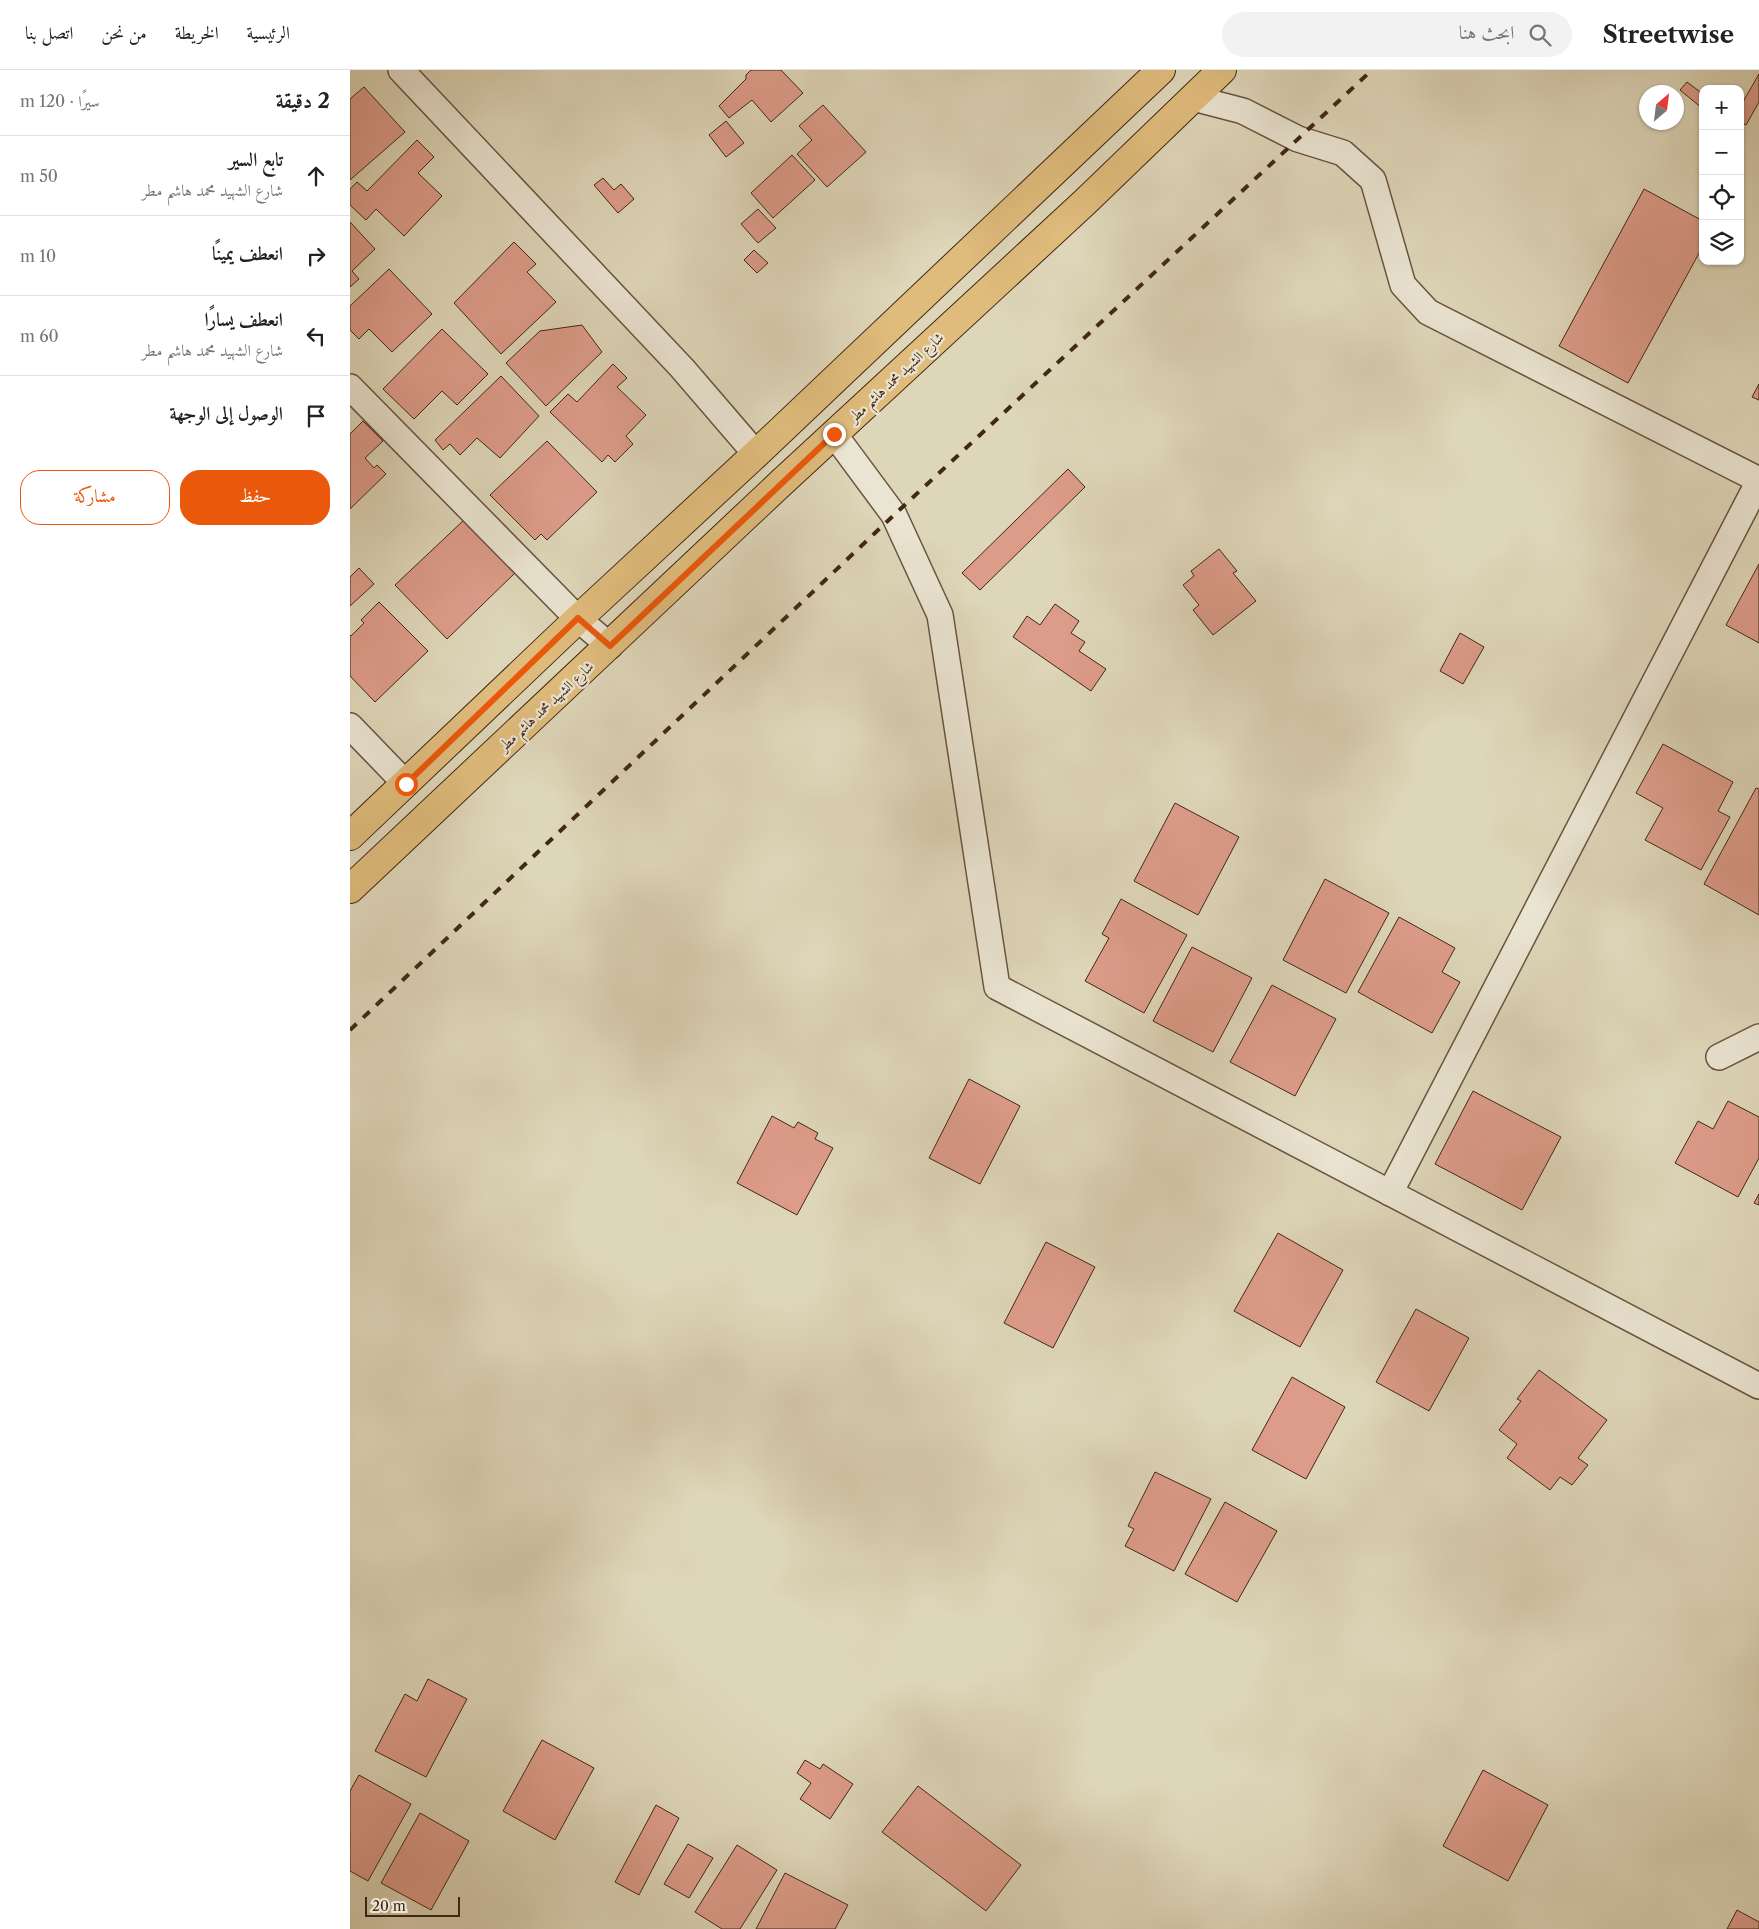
<!DOCTYPE html>
<html lang="ar">
<meta charset="utf-8">
<style>
body{margin:0;font-family:"Libre Caslon Text",Amiri,serif;background:#f2f2f2;color:#222;direction:rtl}
.controls{position:absolute;right:15px;top:15px;display:grid;overflow:hidden;border-radius:10px;box-shadow:0 1px 4px #0004}
.controls button{width:45px;height:45px;display:grid;place-items:center;padding:0;border:0;border-bottom:1px solid #e0e0e0;background:#fff;color:#222;font:25px sans-serif}
.compass{position:absolute;left:1289px;top:15px;width:45px;height:45px;border-radius:50%;background:#fff;box-shadow:0 1px 4px #0004;rotate:28deg}
.scale{position:absolute;left:15px;bottom:12px;width:95px;box-sizing:border-box;padding-left:5px;border:2px solid #402814;border-top:0;font-size:14px;line-height:18px;white-space:nowrap;color:#402814;-webkit-text-stroke:4px #eae4d2;paint-order:stroke}
.stop{position:absolute;width:15px;height:15px;margin:-11px;border:4px solid #ea580c;border-radius:50%;background:#fff}
.stop.end{background:#ea580c;border-color:#fff;box-shadow:0 1px 5px #0008}
.list{margin:0;padding:0;list-style:none}
h2{display:flex;justify-content:space-between;align-items:center;height:65px;margin:0;padding:0 20px;font-size:21px}
h2 small{font-size:16px;font-weight:400;color:#767676}
.list li{display:grid;grid-template-columns:32px 1fr auto;gap:15px;align-items:center;box-sizing:border-box;height:80px;padding:0 20px;border-top:1px solid #e0e0e0}
.list b{display:block;font-size:19px;white-space:nowrap}
.list p{margin:0;font-size:16px;white-space:nowrap;color:#767676}
.list em{font-size:16px;font-style:normal;color:#767676}
.actions{display:flex;gap:10px;padding:15px 20px}
.actions a{flex:1;padding:11px 0;border:1px solid #ea580c;border-radius:20px;text-align:center;font-size:18px;color:#ea580c}
.actions .main{background:#ea580c;color:#fff}
.icon{flex:none;width:28px;height:28px;fill:none;stroke:currentColor;stroke-width:2;stroke-linecap:round;stroke-linejoin:round}
.map{position:relative;flex:none;width:1409px;height:1859px;overflow:hidden;direction:ltr}
header{display:flex;align-items:center;gap:30px;box-sizing:border-box;height:70px;padding:0 25px;background:#fff;border-bottom:1px solid #e0e0e0}
header strong{font-size:24px}
nav{display:flex;gap:28px;margin-inline-start:auto;font-size:18px}
.search{width:350px;height:45px;background:#f2f2f2;display:flex;align-items:center;gap:12px;box-sizing:border-box;padding:0 18px;border-radius:28px;color:#767676;font-size:19px}
main{display:flex}
aside{flex:1;background:#fff}
.map>svg:first-child{display:block}
.building{fill:#dd9c8a;stroke:#402814}
.lines{fill:none;stroke-linecap:round;stroke-linejoin:round}
.minor-casing{stroke:#68543d;stroke-width:28}
.primary-casing{stroke:#402814;stroke-width:30}
.minor{stroke:#eae4d2;stroke-width:25}
.primary{stroke:#dfbb7c;stroke-width:28}
.rail{stroke:#402814;stroke-width:4;stroke-dasharray:9 9;stroke-linecap:butt}
.route{stroke:#ea580c;stroke-width:6}
.labels{text-anchor:middle;dominant-baseline:central;stroke-width:4.5;stroke-linejoin:round;paint-order:stroke}
.street-label{font-size:14px;fill:#402814;stroke:#eae4d2}
</style>
<header>
<strong>Streetwise</strong>
<div class="search"><svg class="icon" aria-label="search" viewBox="0 0 24 24"><circle cx="10" cy="10" r="6"/><path d="M15 15l6 6"/></svg>ابحث هنا</div>
<nav><a>الرئيسية</a><a>الخريطة</a><a>من نحن</a><a>اتصل بنا</a></nav>
</header>
<main>
<div class="map">
<svg width="1409" height="1859" viewBox="0 0 1409 1859">
<rect width="100%" height="100%" fill="#ded6b9"/>
<filter id="stains"><feTurbulence type="fractalNoise" baseFrequency=".004" numOctaves="4"/><feColorMatrix values="0 0 0 0 .2 0 0 0 0 .09 0 0 0 0 .02 0 0 0 .5 -.17"/></filter>
<radialGradient id="worn" r=".72"><stop offset=".6" stop-color="#630" stop-opacity="0"/><stop offset="1" stop-color="#630" stop-opacity=".3"/></radialGradient>
<g class="building">
<polygon points="401,0 431,0 453,23 421,52 402,30 379,48 369,36 396,9 396,5"/>
<polygon points="1409,4 1409,32 1396,55 1390,52 1390,37"/>
<polygon points="1337,12 1353,24 1353,39 1330,20"/>
<polygon points="14,17 55,62 0,110 0,29"/>
<polygon points="473,35 516,82 477,117 447,84 462,70 449,56"/>
<polygon points="376,51 394,73 376,87 359,65"/>
<polygon points="67,70 84,87 68,103 92,126 54,166 26,139 16,150 0,135 0,119 7,112 17,121"/>
<polygon points="442,85 465,110 423,148 401,123"/>
<polygon points="253,108 264,120 271,114 284,129 268,143 244,115"/>
<polygon points="1294,119 1353,151 1353,176 1278,313 1209,276"/>
<polygon points="408,139 426,158 408,173 391,154"/>
<polygon points="0,152 25,179 2,201 9,209 0,217"/>
<polygon points="164,172 186,194 177,202 206,232 151,284 104,233"/>
<polygon points="404,180 418,193 407,203 394,190"/>
<polygon points="39,199 82,244 42,282 19,259 9,269 0,260 0,236"/>
<polygon points="232,255 252,282 196,336 156,293 190,261"/>
<polygon points="92,259 138,304 107,335 92,321 64,349 33,319"/>
<polygon points="263,294 277,308 267,317 296,345 276,366 283,374 265,392 258,385 252,392 200,342 218,324 227,332"/>
<polygon points="151,306 189,346 150,388 127,368 110,385 100,374 93,380 85,370"/>
<polygon points="1409,314 1409,330 1402,327"/>
<polygon points="13,351 33,371 15,388 24,398 27,395 36,404 0,439 0,364"/>
<polygon points="197,371 247,422 197,470 191,464 185,470 140,425"/>
<polygon points="718,399 735,417 630,520 612,503"/>
<polygon points="115,449 166,502 97,569 45,515"/>
<polygon points="869,479 887,501 883,503 906,531 863,565 843,540 849,535 833,515 844,506 841,501"/>
<polygon points="1409,494 1409,573 1376,555"/>
<polygon points="9,498 24,514 0,536 0,507"/>
<polygon points="29,532 78,581 25,632 0,606 0,565 1,566 14,553 11,550"/>
<polygon points="705,534 729,551 721,563 735,572 729,581 756,599 741,621 663,567 677,546 690,555"/>
<polygon points="1110,563 1134,577 1113,614 1090,601"/>
<polygon points="1313,674 1383,712 1368,741 1380,747 1351,800 1295,770 1313,738 1286,723"/>
<polygon points="1406,718 1409,719 1409,845 1354,814"/>
<polygon points="825,733 889,767 848,845 784,811"/>
<polygon points="975,809 1039,843 996,923 933,890"/>
<polygon points="771,829 837,865 794,943 735,911 759,868 752,864"/>
<polygon points="1049,847 1105,878 1092,902 1110,912 1082,963 1008,922"/>
<polygon points="842,877 902,908 863,982 803,951"/>
<polygon points="922,915 986,949 945,1026 880,992"/>
<polygon points="619,1009 670,1036 630,1114 579,1088"/>
<polygon points="1123,1021 1211,1067 1172,1140 1085,1094"/>
<polygon points="1378,1031 1409,1047 1409,1088 1388,1127 1325,1093 1348,1051 1363,1059"/>
<polygon points="422,1046 444,1058 448,1052 468,1063 465,1069 483,1078 447,1145 387,1113"/>
<polygon points="1409,1124 1409,1135 1404,1133"/>
<polygon points="928,1163 993,1200 950,1277 884,1241"/>
<polygon points="696,1172 745,1197 703,1278 654,1253"/>
<polygon points="1066,1239 1119,1268 1079,1341 1026,1312"/>
<polygon points="1189,1300 1257,1350 1228,1388 1238,1395 1222,1415 1210,1407 1200,1420 1157,1388 1167,1374 1149,1360 1171,1331 1167,1329"/>
<polygon points="942,1307 995,1337 956,1409 902,1380"/>
<polygon points="805,1402 861,1429 824,1501 775,1476 784,1459 778,1456"/>
<polygon points="875,1432 927,1461 887,1532 835,1504"/>
<polygon points="78,1609 117,1629 76,1707 25,1681 55,1624 67,1631"/>
<polygon points="192,1670 244,1698 205,1770 153,1741"/>
<polygon points="455,1690 470,1699 473,1694 503,1714 480,1749 450,1729 461,1713 447,1703"/>
<polygon points="1133,1700 1198,1735 1158,1811 1093,1776"/>
<polygon points="9,1705 61,1734 18,1811 0,1801 0,1721"/>
<polygon points="568,1716 671,1795 636,1841 532,1762"/>
<polygon points="306,1735 329,1748 289,1825 265,1812"/>
<polygon points="70,1743 119,1771 81,1840 31,1813"/>
<polygon points="338,1774 363,1788 339,1828 314,1814"/>
<polygon points="387,1775 427,1800 390,1859 372,1859 345,1842"/>
<polygon points="435,1803 498,1835 485,1859 406,1859"/>
<polygon points="1387,1840 1409,1852 1409,1859 1377,1859"/>
</g>
<g class="lines">
<g class="minor-casing">
<g id="minor">
<polyline points="51,0 332,298 406,384"/>
<polyline points="843,28 893,41 948,69 993,83 1023,110 1053,215 1078,242 1409,410"/>
<polyline points="0,317 228,549 260,576"/>
<polyline points="484,364 544,445 590,545 647,917 1409,1316"/>
<polyline points="0,656 56,714"/>
<polyline points="1369,987 1409,967"/>
<polyline points="1040,1123 1409,411"/>
</g>
</g>
<g class="primary-casing">
<g id="primary">
<polyline points="0,766 228,549 406,384 811,0"/>
<polyline points="0,819 431,413 735,132 872,0"/>
</g>
</g>
<use href="#minor" class="minor"/>
<use href="#primary" class="primary"/>
<polyline class="rail" points="0,960 544,445 1022,0"/>
</g>
<g class="lines">
<polyline class="route" points="56,714 228,548 260,576 484,364"/>
</g>
<g class="labels">
<g class="street-label">
<text transform="translate(546 307) rotate(-43)">شارع الشهيد محمد هاشم مطر</text>
<text transform="translate(196 636) rotate(-43)">شارع الشهيد محمد هاشم مطر</text>
</g>
</g>
<rect width="100%" height="100%" filter="url(#stains)"/>
<rect width="100%" height="100%" fill="url(#worn)"/>
</svg>
<div class="controls">
<button>+</button>
<button>−</button>
<button><svg class="icon" aria-label="locate" viewBox="0 0 24 24"><circle cx="12" cy="12" r="6"/><path d="M12 2v4M12 18v4M2 12h4M18 12h4"/></svg></button>
<button><svg class="icon" aria-label="layers" viewBox="0 0 24 24"><path d="M12 4l9 5-9 5-9-5zM3 14l9 5 9-5"/></svg></button>
</div>
<svg class="compass" viewBox="-18 -18 36 36"><path d="M0-13l5 13h-10z" fill="#e53935"/><path d="M0 13l5-13h-10z" fill="#767676"/></svg>
<div class="scale">20 m</div>
<div class="stop" style="left:56px;top:714px"></div>
<div class="stop end" style="left:484px;top:364px"></div>
</div>
<aside>
<h2>2 دقيقة<small>سيرًا · 120 m</small></h2>
<ul class="list">
<li><svg class="icon" aria-label="ahead" viewBox="0 0 24 24"><path d="M12 20V5M6 11l6-6 6 6"/></svg><div><b>تابع السير</b><p>شارع الشهيد محمد هاشم مطر</p></div><em>50 m</em></li>
<li><svg class="icon" aria-label="right" viewBox="0 0 24 24"><path d="M7 20v-9h11M14 6l5 5-5 5"/></svg><div><b>انعطف يمينًا</b></div><em>10 m</em></li>
<li><svg class="icon" aria-label="left" viewBox="0 0 24 24"><path d="M17 20v-9H6M10 6l-5 5 5 5"/></svg><div><b>انعطف يسارًا</b><p>شارع الشهيد محمد هاشم مطر</p></div><em>60 m</em></li>
<li><svg class="icon" aria-label="arrive" viewBox="0 0 24 24"><path d="M6 21V4h12l-3 4 3 4H6"/></svg><div><b>الوصول إلى الوجهة</b></div></li>
</ul>
<div class="actions"><a class="main">حفظ</a><a>مشاركة</a></div>
</aside>
</main>
